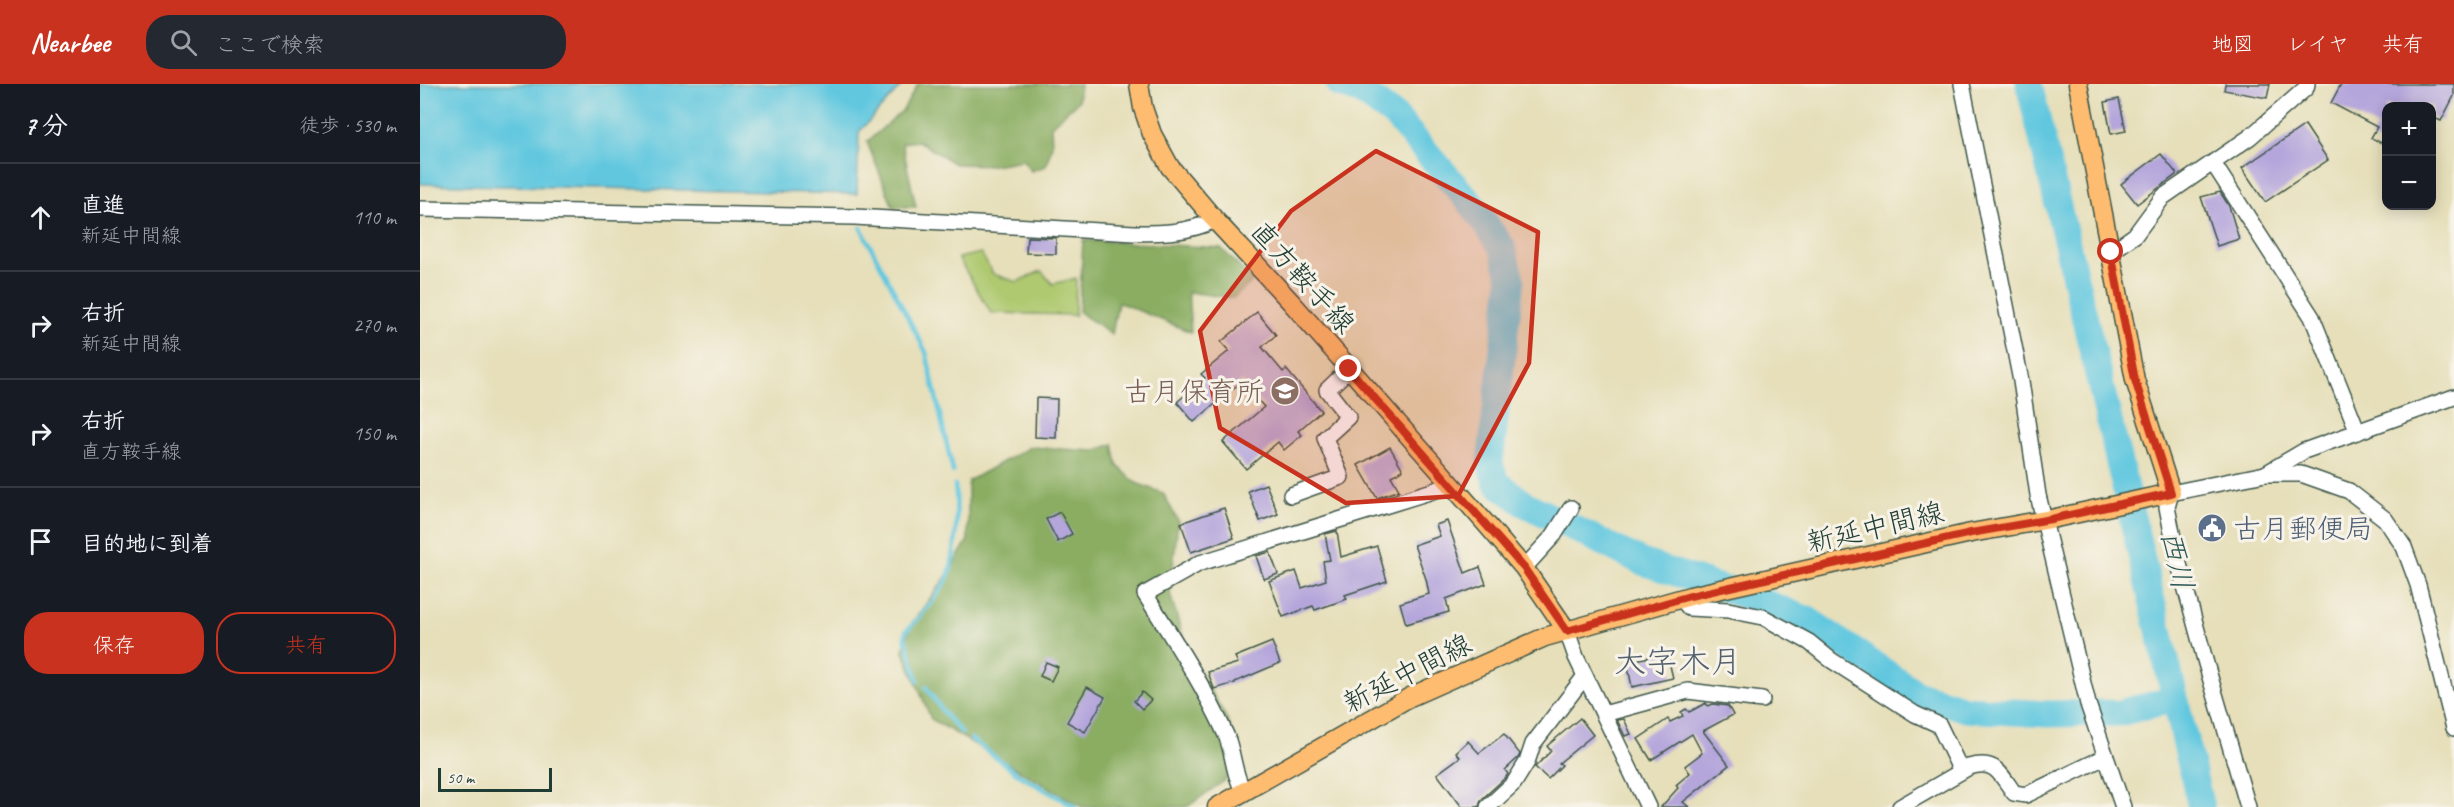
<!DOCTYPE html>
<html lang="ja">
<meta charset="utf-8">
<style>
body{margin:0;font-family:Caveat,"Klee One",sans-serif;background:#242831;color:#f1f3f6}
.controls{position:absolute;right:18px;top:18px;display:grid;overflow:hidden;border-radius:12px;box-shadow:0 3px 15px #0003}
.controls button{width:54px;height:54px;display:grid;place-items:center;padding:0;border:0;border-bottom:2px solid #363941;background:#171b24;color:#f1f3f6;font:30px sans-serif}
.scale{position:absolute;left:18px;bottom:15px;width:114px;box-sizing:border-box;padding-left:6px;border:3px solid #1f3d34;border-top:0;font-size:16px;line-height:21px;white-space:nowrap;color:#1f3d34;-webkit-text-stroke:4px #f7f3e8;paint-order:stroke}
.stop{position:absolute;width:18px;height:18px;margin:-14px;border:4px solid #c8321e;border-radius:50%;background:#fff}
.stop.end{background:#c8321e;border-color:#fff;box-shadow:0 2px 6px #0008}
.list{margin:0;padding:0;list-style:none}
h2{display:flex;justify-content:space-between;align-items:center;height:78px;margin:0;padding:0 24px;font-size:26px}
h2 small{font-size:20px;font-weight:400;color:#9ea1a6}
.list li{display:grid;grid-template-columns:39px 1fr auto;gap:18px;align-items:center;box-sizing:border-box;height:108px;padding:0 24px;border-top:2px solid #363941}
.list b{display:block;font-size:22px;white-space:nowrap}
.list p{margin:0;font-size:20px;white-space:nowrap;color:#9ea1a6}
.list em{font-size:20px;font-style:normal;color:#9ea1a6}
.actions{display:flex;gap:12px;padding:18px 24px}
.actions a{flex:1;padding:14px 0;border:2px solid #c8321e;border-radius:24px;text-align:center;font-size:21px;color:#c8321e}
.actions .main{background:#c8321e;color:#fff}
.icon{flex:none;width:33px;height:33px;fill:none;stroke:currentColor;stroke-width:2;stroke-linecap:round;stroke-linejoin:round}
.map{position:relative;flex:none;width:2034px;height:723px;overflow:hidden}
header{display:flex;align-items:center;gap:36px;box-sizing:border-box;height:84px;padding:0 30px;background:#c8321e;color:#fff}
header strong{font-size:28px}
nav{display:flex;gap:33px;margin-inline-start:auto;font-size:21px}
.search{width:420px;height:54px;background:#242831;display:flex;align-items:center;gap:15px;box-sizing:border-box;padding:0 21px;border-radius:24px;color:#9ea1a6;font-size:22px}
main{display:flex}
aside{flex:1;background:#171b24}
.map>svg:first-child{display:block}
.green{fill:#aec96f;stroke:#668352;stroke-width:1.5}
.forest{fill:#8aad62;stroke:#54754b;stroke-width:1.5}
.water{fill:#61c7df;stroke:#40828a;stroke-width:1.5}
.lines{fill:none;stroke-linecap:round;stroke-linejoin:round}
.stream{stroke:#61c7df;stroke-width:4.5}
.river{stroke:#61c7df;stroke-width:27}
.building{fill:#b4a5db}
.minor-casing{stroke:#3d5548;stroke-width:18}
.major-casing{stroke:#3d5548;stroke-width:21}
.minor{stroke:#fff;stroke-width:15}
.major{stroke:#febc70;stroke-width:18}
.route{stroke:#c8321e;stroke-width:8}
.marked{fill:#c8321e;fill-opacity:0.2;stroke:#c8321e;stroke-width:4.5;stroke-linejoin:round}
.labels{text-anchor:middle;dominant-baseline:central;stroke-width:6;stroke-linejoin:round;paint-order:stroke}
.street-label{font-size:28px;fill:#1f3d34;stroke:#f7f3e8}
.education-label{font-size:28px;fill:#785e54;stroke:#f7f3e8;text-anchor:end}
.service-label{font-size:28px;fill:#4e5e75;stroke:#f7f3e8;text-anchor:start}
.water-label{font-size:30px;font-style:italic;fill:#2c5956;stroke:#f7f3e8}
.quarter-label{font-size:32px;fill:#53616e;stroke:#f7f3e8}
</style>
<header>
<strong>Nearbee</strong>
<div class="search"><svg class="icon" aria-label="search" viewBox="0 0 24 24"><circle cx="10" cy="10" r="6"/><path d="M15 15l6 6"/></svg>ここで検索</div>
<nav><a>地図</a><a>レイヤ</a><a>共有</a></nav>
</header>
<main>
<aside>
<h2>7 分<small>徒歩 · 530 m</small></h2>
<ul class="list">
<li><svg class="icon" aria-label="ahead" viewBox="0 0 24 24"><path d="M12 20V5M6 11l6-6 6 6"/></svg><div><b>直進</b><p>新延中間線</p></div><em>110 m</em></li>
<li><svg class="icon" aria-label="right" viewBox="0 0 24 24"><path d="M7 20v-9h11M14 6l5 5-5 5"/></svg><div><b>右折</b><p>新延中間線</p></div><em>270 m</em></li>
<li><svg class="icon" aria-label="right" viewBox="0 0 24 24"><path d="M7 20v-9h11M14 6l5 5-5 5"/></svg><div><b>右折</b><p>直方鞍手線</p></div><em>150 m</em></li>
<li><svg class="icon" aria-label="arrive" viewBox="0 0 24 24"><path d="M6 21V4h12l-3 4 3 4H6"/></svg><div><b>目的地に到着</b></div></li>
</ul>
<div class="actions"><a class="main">保存</a><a>共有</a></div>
</aside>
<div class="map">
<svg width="2034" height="723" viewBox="0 0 2034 723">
<rect width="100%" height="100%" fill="#f7f3e8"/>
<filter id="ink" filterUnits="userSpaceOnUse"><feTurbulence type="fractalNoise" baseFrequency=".0167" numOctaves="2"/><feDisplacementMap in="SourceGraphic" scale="12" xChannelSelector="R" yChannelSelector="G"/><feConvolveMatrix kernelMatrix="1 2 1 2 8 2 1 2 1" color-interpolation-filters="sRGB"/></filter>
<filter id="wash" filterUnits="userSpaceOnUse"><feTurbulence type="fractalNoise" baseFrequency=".008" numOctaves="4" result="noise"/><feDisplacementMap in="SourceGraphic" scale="24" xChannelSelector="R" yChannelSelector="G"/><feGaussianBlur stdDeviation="1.35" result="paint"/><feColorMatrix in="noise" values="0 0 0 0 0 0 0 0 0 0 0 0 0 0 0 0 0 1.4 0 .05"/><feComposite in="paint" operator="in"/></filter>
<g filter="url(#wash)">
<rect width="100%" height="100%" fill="#e6dfba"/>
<polygon class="green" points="561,169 573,190 597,198 621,187 633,200 656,194 655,231 571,229 538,174"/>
<g class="forest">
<polygon points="498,0 660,0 658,17 631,42 632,61 626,82 611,87 603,76 573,81 535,80 498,57 482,59 496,123 473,123 447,58 483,26"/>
<polygon points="663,156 801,164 833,197 813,214 768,208 771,248 698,218 692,250 659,228"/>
<polygon points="693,360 697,381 716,399 743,409 758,437 750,510 767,566 807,635 815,656 814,677 805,696 767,723 662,723 511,635 483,566 491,540 524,496 548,456 548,397 610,363 674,367"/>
</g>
<polygon class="water" points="0,0 483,0 439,48 437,110 0,100"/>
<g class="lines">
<g class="stream">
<polyline points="441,144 506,268 533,388"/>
<path d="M498 597 485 553 486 547C496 538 522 507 527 495 537 472 538 425 535 401"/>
<polyline points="506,603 526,632 542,649"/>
<polyline points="551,655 601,692 655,723"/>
</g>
<g class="river">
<polyline points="919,0 942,8 975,32 1053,122 1082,163 1091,195 1070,379 1076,398 1105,420 1222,478 1341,517 1388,536 1496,609 1545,625 1627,630 1699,629 1755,615"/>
<polyline points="1609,0 1781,723"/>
</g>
</g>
<g id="blocks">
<g class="building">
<polygon points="1805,0 1850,0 1847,14 1804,6"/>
<polygon points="1921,0 2034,0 2034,12 2021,37 2012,33 2012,22 1966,22 1966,61 1951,54 1957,43 1911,19"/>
<polygon points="1699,15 1706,47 1691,50 1685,18"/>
<polygon points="1885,41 1908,76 1845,118 1822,84"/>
<polygon points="1741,70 1757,90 1717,120 1701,100"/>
<polygon points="1800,108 1809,122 1819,155 1797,162 1781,113"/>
<polygon points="607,153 636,154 636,170 606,169"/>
<polygon points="837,228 856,251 842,263 863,288 866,285 901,327 878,347 882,351 864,366 858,358 826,385 803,358 844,323 822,297 774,338 757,318 785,294 781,290 809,267 801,258"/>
<polygon points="616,314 637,315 636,354 615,353"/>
<polygon points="970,363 983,386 971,392 979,406 957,414 938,381"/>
<polygon points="846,400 858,430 840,437 828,407"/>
<polygon points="804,424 814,454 771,468 761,439"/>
<polygon points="640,428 652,450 638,458 626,435"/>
<polygon points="1027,437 1045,489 1060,483 1066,500 1026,515 1029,528 986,540 980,519 1009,510 1006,495 994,461 1020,452 1016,441"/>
<polygon points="917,447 921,473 957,462 967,497 925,511 927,515 895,526 893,522 863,533 849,497 876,487 882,504 906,496 903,477 910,476 905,450"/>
<polygon points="850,468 858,490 844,495 836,472"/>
<polygon points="852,558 860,579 815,598 815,599 794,605 788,588 818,579 815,573"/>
<polygon points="1247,569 1253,594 1212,603 1207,578"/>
<polygon points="626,578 638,583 631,597 620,592"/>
<polygon points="667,603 685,613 665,648 647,638"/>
<polygon points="722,608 731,616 722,625 714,617"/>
<polygon points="1286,619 1288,622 1293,620 1308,622 1313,631 1283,647 1309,681 1263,718 1269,723 1241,723 1258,704 1256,701 1270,689 1265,682 1282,669 1272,650 1231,676 1218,655 1248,635 1250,638 1263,632 1261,628 1266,625 1269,628"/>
<polygon points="1160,634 1173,651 1139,679 1142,681 1128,695 1115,683 1131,667 1127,662"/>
<polygon points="1204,635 1211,650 1205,652 1197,636"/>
<polygon points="1084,650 1100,670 1098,674 1085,686 1088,690 1086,693 1061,716 1059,723 1042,723 1017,690 1040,673 1036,668 1048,657 1059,669"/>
</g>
</g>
</g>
<g filter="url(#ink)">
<use href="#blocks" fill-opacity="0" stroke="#3d5548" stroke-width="1.5"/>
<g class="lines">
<g class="minor-casing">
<g id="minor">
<polyline points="1542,0 1601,297 1618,411 1668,620 1703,723"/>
<polyline points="1793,79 1892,233 1938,348"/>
<path d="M0 125 435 133 714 149C743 149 767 149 795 136"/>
<polyline points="1691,168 1715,151 1743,113 1830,53 1886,4 1887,0"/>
<polyline points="1845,390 1884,367 2034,313"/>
<polyline points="871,411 921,393 905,354 928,333 907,306 929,285"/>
<polyline points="1104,484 1134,451 1151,424"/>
<polyline points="1262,515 1269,524 1308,526 1343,533 1389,558 1411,576 1495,630 1519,641 1541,687"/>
<polyline points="1147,547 1156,573 1228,723"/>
<polyline points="1184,630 1268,607 1342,616"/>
<path d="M824 708C813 690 814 670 806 651 784 602 754 556 725 510L780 479 1032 401"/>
<polyline points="1068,723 1094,699 1107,678 1113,660 1165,592"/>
<path d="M1480 723 1549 683C1576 675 1580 690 1594 709L1606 711 1685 673"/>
<polyline points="1828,723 1785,576 1756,469 1747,423 1751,409 1845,390 1881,390 1929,407 1965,435 1984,463 1998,501 2034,644"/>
</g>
</g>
<g class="major-casing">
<g id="major">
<polyline points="719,0 723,24 732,50 750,83 795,136 871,218 1068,442 1104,484 1147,547"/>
<polyline points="797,723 990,613 1125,553 1270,512 1551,449 1631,435 1751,409 1715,296 1658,0"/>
</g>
</g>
<use href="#minor" class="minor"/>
<use href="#major" class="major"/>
</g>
</g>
<g class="lines" filter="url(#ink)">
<polyline class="route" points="929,285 1104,484 1147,547 1270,512 1551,449 1631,435 1751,409 1715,296 1691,168"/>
</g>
<path class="marked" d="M956 67 1118 148 1109 279 1038 412 926 419 800 344 780 247 871 127Z"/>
<defs>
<g id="school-disc" transform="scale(1.5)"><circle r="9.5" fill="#8d6e63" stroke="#f7f3e8"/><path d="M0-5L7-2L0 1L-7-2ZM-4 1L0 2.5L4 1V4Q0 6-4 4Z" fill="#fff"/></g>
<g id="civic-disc" transform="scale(1.5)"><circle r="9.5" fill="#5c6f8a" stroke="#f7f3e8"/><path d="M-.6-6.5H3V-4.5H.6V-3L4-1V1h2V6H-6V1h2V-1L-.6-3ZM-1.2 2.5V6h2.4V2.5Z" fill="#fff"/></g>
</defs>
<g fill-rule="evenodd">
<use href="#school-disc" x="865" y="307"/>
<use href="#civic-disc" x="1792" y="444"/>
</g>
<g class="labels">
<g class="street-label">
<text transform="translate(883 193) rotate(48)">直方鞍手線</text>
<text transform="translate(1455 443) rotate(-13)">新延中間線</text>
<text transform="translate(987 589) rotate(-27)">新延中間線</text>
</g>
<g class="education-label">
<text x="844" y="307">古月保育所</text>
</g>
<g class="service-label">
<text x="1813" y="444">古月郵便局</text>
</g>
<g class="water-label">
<text transform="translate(1757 476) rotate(77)">西川</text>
</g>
<g class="quarter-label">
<text x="1258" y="577">大字木月</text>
</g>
</g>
</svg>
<div class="controls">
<button>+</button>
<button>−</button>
</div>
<div class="scale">50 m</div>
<div class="stop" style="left:1691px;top:168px"></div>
<div class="stop end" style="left:929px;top:285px"></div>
</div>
</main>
